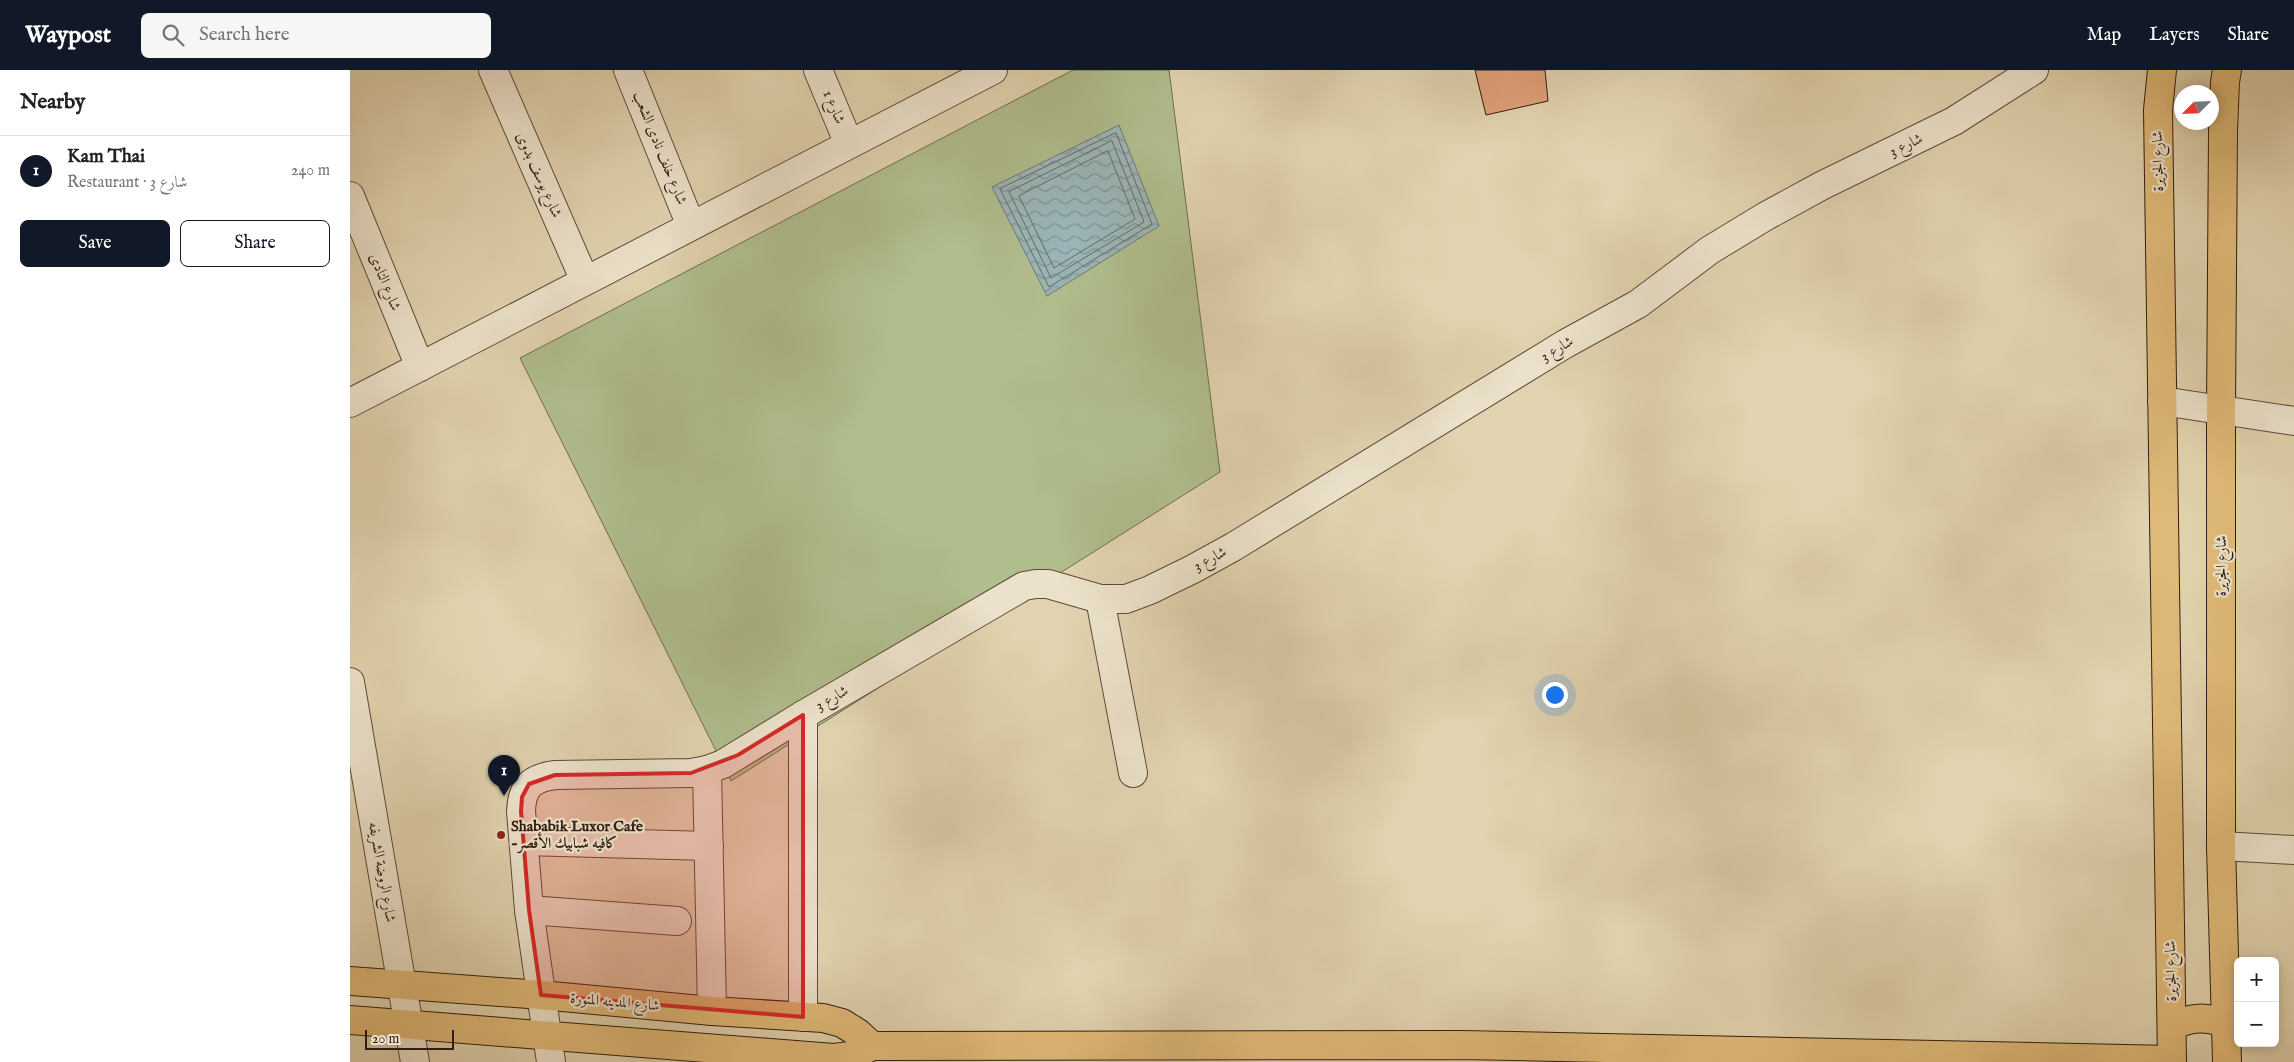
<!DOCTYPE html>
<meta charset="utf-8">
<style>
body{margin:0;font-family:"IM FELL English",Amiri,serif;background:#f6f6f6;color:#222}
.controls{position:absolute;right:15px;bottom:15px;display:grid;overflow:hidden;border-radius:8px;box-shadow:0 2px 12px #0003}
.controls button{width:45px;height:45px;display:grid;place-items:center;padding:0;border:0;border-bottom:1px solid #e0e0e0;background:#fff;color:#222;font:25px sans-serif}
.compass{position:absolute;left:1824px;top:15px;width:45px;height:45px;border-radius:50%;background:#fff;box-shadow:0 2px 12px #0003;rotate:246deg}
.scale{position:absolute;left:15px;bottom:12px;width:89px;box-sizing:border-box;padding-left:5px;border:2px solid #321d13;border-top:0;font-size:14px;line-height:18px;white-space:nowrap;color:#321d13;-webkit-text-stroke:4px #ece2cb;paint-order:stroke}
.you{position:absolute;left:1204px;top:624px;width:18px;height:18px;margin:-12px;border:4px solid #fff;border-radius:50%;background:#1a73e8;box-shadow:0 0 0 8px #1a73e833}
.badge{display:grid;place-items:center;width:32px;height:32px;border-radius:50%;background:#111827;color:#fff;font-size:16px;font-weight:700}
.pin{position:absolute;translate:-50% -41px;filter:drop-shadow(0 1px 2px #0008)}
.pin::after{content:'';position:absolute;top:26px;width:18px;height:15px;background:inherit;clip-path:polygon(0 0,100% 0,50% 100%)}
.list{margin:0;padding:0;list-style:none}
h2{display:flex;justify-content:space-between;align-items:center;height:65px;margin:0;padding:0 20px;font-size:21px}
h2 small{font-size:16px;font-weight:400;color:#767676}
.list li{display:grid;grid-template-columns:32px 1fr auto;gap:15px;align-items:center;box-sizing:border-box;height:70px;padding:0 20px;border-top:1px solid #e0e0e0}
.list b{display:block;font-size:19px;white-space:nowrap}
.list p{margin:0;font-size:16px;white-space:nowrap;color:#767676}
.list em{font-size:16px;font-style:normal;color:#767676}
.actions{display:flex;gap:10px;padding:15px 20px}
.actions a{flex:1;padding:11px 0;border:1px solid #111827;border-radius:8px;text-align:center;font-size:18px;color:#111827}
.actions .main{background:#111827;color:#fff}
.icon{flex:none;width:28px;height:28px;fill:none;stroke:currentColor;stroke-width:2;stroke-linecap:round;stroke-linejoin:round}
.map{position:relative;flex:none;width:1944px;height:992px;overflow:hidden}
header{display:flex;align-items:center;gap:30px;box-sizing:border-box;height:70px;padding:0 25px;background:#111827;color:#fff}
header strong{font-size:24px}
nav{display:flex;gap:28px;margin-inline-start:auto;font-size:18px}
.search{width:350px;height:45px;background:#f6f6f6;display:flex;align-items:center;gap:12px;box-sizing:border-box;padding:0 18px;border-radius:8px;color:#767676;font-size:19px}
main{display:flex}
aside{flex:1;background:#fff}
.map>svg:first-child{display:block}
.pitch{fill:#b0bd8d;stroke:#716d50}
.water{fill:url(#water-waves);stroke:#707875}
.lines{fill:none;stroke-linecap:round;stroke-linejoin:round}
.shore{stroke:#666965;stroke-width:1}
.building{fill:#df9f79;stroke:#321d13}
.minor-casing{stroke:#5e4a3a;stroke-width:30}
.major-casing{stroke:#321d13;stroke-width:30}
.minor{stroke:#ece2cb;stroke-width:28}
.major{stroke:#e0ba78;stroke-width:28}
.marked{fill:#d62828;fill-opacity:0.2;stroke:#d62828;stroke-width:4;stroke-linejoin:round}
.poi-dot{fill:#8f2418;stroke:#ece2cb;stroke-width:2}
.labels{text-anchor:middle;dominant-baseline:central;stroke-width:4.5;stroke-linejoin:round;paint-order:stroke}
.street-label{font-size:15px;fill:#321d13;stroke:#ece2cb}
.poi-label{font-size:15px;font-weight:bold;fill:#321d13;stroke:#ece2cb;text-anchor:start}
</style>
<header>
<strong>Waypost</strong>
<div class="search"><svg class="icon" aria-label="search" viewBox="0 0 24 24"><circle cx="10" cy="10" r="6"/><path d="M15 15l6 6"/></svg>Search here</div>
<nav><a>Map</a><a>Layers</a><a>Share</a></nav>
</header>
<main>
<aside>
<h2>Nearby<small></small></h2>
<ul class="list">
<li><span class="badge">1</span><div><b>Kam Thai</b><p>Restaurant · شارع 3</p></div><em>240 m</em></li>
</ul>
<div class="actions"><a class="main">Save</a><a>Share</a></div>
</aside>
<div class="map">
<svg width="1944" height="992" viewBox="0 0 1944 992">
<defs>
<pattern id="water-waves" width="16" height="10" patternUnits="userSpaceOnUse" patternTransform="scale(1.25)"><rect width="16" height="10" fill="#9ab5b7"/><path d="M0 5q4-4 8 0t8 0" fill="none" stroke="#7e9394"/></pattern>
</defs>
<rect width="100%" height="100%" fill="#e1d3af"/>
<filter id="stains"><feTurbulence type="fractalNoise" baseFrequency=".004" numOctaves="4"/><feColorMatrix values="0 0 0 0 .2 0 0 0 0 .09 0 0 0 0 .02 0 0 0 .5 -.17"/></filter>
<radialGradient id="worn" r=".72"><stop offset=".6" stop-color="#630" stop-opacity="0"/><stop offset="1" stop-color="#630" stop-opacity=".3"/></radialGradient>
<polygon class="pitch" points="723,0 819,0 870,402 381,711 170,288"/>
<polygon class="water" points="769,55 809,156 697,226 642,117"/>
<g class="lines">
<g class="shore">
<polygon points="766,63 802,154 699,217 650,119"/>
<polygon points="762,71 794,152 701,208 659,122"/>
<polygon points="758,81 785,149 704,198 669,126"/>
</g>
</g>
<polygon class="building" points="1125,0 1195,0 1198,31 1136,45"/>
<g class="lines">
<g class="minor-casing">
<g id="minor">
<polyline points="143,0 235,211"/>
<polyline points="278,0 341,156"/>
<polyline points="468,0 499,74"/>
<polyline points="0,126 70,297"/>
<polyline points="1812,331 1944,351"/>
<polyline points="0,333 643,0"/>
<polyline points="750,529 783,703"/>
<polyline points="0,612 65,992"/>
<polyline points="453,645 453,947"/>
<polyline points="357,700 362,941"/>
<polyline points="174,771 359,776"/>
<polyline points="1871,776 1944,780"/>
<polyline points="179,840 327,851"/>
<path d="M201 992 179 840 171 741C172 717 181 708 205 705L341 703 357 700 373 694 453 645 674 516 686 514H698L750 529H776L800 520 843 499 883 477 1215 274 1288 234 1360 180 1416 146 1473 115 1604 51 1684 0"/>
</g>
</g>
<g class="major-casing">
<g id="major">
<polyline points="1812,0 1808,40 1822,992"/>
<polyline points="0,911 191,925 362,941 473,948 492,953 508,963 522,976"/>
<polyline points="0,950 483,988 505,985 522,976 1112,975 1822,990"/>
<path d="M1822 956C1841 947 1856 946 1876 954"/>
<polyline points="1877,992 1871,776 1871,340 1873,62 1875,12 1877,0"/>
</g>
</g>
<use href="#minor" class="minor"/>
<use href="#major" class="major"/>
</g>
<path class="marked" d="M453 645V947L191 925 179 840 171 741 172 727 179 714 205 705 341 703 388 685Z"/>
<circle class="poi-dot" cx="151" cy="765" r="5"/>
<g class="labels">
<g class="street-label">
<text transform="translate(484 37) rotate(67)">شارع 1</text>
<text transform="translate(1556 75) rotate(-26)">شارع 3</text>
<text transform="translate(310 78) rotate(68)">شارع خلف نادى الشعب</text>
<text transform="translate(1808 91) rotate(-91)">شارع الجزيرة</text>
<text transform="translate(189 105) rotate(66)">شارع يوسف بدوى</text>
<text transform="translate(35 212) rotate(68)">شارع النادى</text>
<text transform="translate(1207 279) rotate(-31)">شارع 3</text>
<text transform="translate(860 489) rotate(-28)">شارع 3</text>
<text transform="translate(1871 496) rotate(-90)">شارع الجزيرة</text>
<text transform="translate(482 628) rotate(-30)">شارع 3</text>
<text transform="translate(32 802) rotate(80)">شارع الروضة الشريفه</text>
<text transform="translate(1821 901) rotate(-91)">شارع الجزيرة</text>
<text transform="translate(265 932) rotate(5)">شارع المدينه المنورة</text>
</g>
<g class="poi-label">
<text x="161" y="756">Shababik Luxor Cafe<tspan x="161" dy="17">-كافيه شبابيك الأقصر</tspan></text>
</g>
</g>
<rect width="100%" height="100%" filter="url(#stains)"/>
<rect width="100%" height="100%" fill="url(#worn)"/>
</svg>
<div class="controls">
<button>+</button>
<button>−</button>
</div>
<svg class="compass" viewBox="-18 -18 36 36"><path d="M0-13l5 13h-10z" fill="#e53935"/><path d="M0 13l5-13h-10z" fill="#767676"/></svg>
<div class="scale">20 m</div>
<div class="you"></div>
<div class="pin badge" style="left:154px;top:726px">1</div>
</div>
</main>
